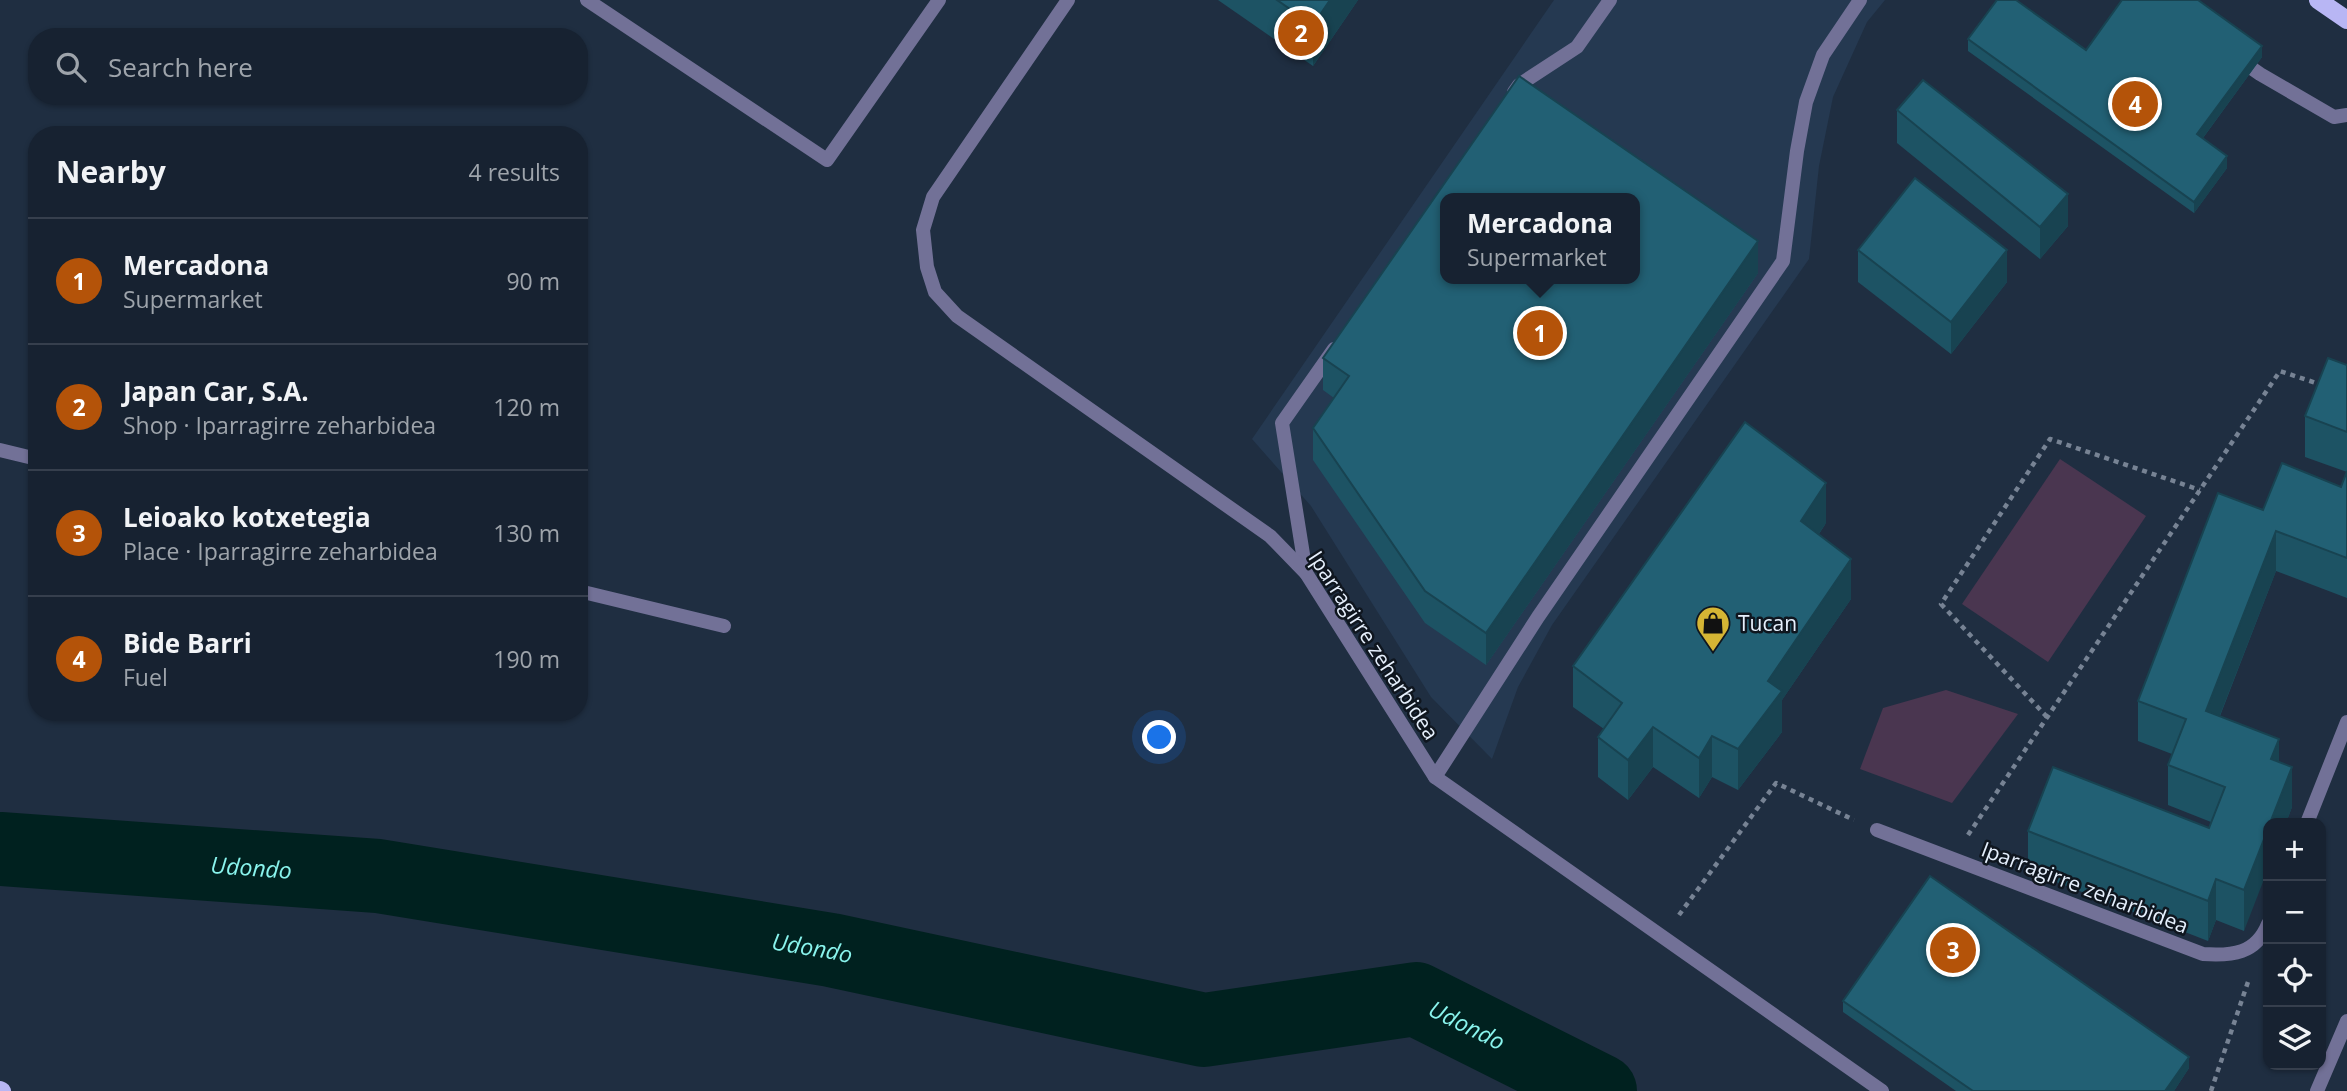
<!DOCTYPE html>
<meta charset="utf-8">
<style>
body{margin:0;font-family:"Open Sans",sans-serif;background:#202a39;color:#f1f3f6}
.controls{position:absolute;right:21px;bottom:21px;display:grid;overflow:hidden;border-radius:14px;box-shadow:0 2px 5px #0004}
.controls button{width:63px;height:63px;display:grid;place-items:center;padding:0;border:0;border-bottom:2px solid #363f4d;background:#172231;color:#f1f3f6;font:35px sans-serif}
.you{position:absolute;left:1160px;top:738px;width:24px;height:24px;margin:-18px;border:5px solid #fff;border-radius:50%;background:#1a73e8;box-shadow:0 0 0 10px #1a73e833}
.badge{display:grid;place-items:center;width:46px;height:46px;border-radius:50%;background:#b45309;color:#fff;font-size:23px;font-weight:700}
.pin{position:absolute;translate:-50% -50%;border:4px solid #fff;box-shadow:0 2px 7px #0006}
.popup{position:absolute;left:1440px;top:193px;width:200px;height:91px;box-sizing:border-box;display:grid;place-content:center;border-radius:14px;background:#172231;filter:drop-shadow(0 2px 5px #0005);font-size:23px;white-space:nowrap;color:#9ea4ab}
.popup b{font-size:26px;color:#f1f3f6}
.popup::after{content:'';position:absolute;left:50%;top:100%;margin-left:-14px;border:14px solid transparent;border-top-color:#172231}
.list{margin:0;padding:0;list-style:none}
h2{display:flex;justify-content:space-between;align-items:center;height:91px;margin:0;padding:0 28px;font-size:30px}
h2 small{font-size:23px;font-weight:400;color:#9ea4ab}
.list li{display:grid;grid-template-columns:46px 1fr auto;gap:21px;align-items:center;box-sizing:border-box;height:126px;padding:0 28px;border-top:2px solid #363f4d}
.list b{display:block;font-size:26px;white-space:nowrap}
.list p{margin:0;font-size:23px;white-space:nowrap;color:#9ea4ab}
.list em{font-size:23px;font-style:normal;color:#9ea4ab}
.icon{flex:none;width:38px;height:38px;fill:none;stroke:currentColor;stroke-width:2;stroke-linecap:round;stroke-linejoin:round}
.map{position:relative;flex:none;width:2347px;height:1091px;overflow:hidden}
.search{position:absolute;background:#172231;box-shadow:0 2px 5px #0004;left:28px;top:28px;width:560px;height:77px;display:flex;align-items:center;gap:18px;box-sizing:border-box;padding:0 24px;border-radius:28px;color:#9ea4ab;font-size:26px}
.panel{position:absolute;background:#172231;box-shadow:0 2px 5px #0004;left:28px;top:126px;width:560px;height:595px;border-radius:28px}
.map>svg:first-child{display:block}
.built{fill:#253951;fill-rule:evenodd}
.green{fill:#4a3650}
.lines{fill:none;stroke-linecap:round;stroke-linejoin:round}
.river{stroke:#00211f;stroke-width:74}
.path{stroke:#778394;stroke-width:4.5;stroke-dasharray:5 5;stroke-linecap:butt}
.lane{stroke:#727197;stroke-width:14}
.street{stroke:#727197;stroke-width:14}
.primary{stroke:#b8b6f4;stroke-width:18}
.wall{fill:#1d5364}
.shaded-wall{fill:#184351}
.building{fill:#226074;stroke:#184351;stroke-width:2;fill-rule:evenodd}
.labels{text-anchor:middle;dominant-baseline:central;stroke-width:5;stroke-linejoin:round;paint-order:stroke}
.poi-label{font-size:21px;fill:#e6f0fd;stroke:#0f161f;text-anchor:start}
.street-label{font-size:21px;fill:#e6f0fd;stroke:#0f161f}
.water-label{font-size:23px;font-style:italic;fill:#89f4ed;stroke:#0f161f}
</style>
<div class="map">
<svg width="2347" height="1091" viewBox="0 0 2347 1091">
<rect width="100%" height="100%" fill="#1f2e41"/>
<path class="built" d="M1554 0H1885L1867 22 1833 97 1819 166 1809 259 1552 625 1518 687 1492 759 1431 697 1311 506 1252 439ZM1446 198H1634V279H1446Z"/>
<g class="green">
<polygon points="2060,459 2146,516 2048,662 1962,604"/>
<polygon points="1946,690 2018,714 1952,803 1860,769 1883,708"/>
</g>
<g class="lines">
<path class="river" id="s1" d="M0 849 378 876 831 950 1204 1030 1416 999 1600 1091"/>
<g class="path">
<polyline points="2047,717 1941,604 2050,439 2200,490"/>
<polyline points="1968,835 2280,371 2322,385"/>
<polyline points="1679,915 1776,783 1854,820"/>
<polyline points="2211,1091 2249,979"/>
</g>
<g class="lane">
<polyline points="587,0 827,160 939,0"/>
<polyline points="2237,58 2260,74 2334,117 2347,115"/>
<polyline points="1514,92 1519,85 1577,47 1610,0"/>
<polyline points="0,450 37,459"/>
<polyline points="1306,573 1282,423 1334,349"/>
<polyline points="579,591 724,626"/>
<polyline points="1435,777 1538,617 1783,261 1797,151 1806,102 1823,55 1860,0"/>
</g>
<g class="street">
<polyline points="1068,0 933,197 923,230 927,267 935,292 957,316 1270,536 1306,573 1435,777 1882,1091"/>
<polyline points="2307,823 2347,722"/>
<path d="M1877 830 2203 954C2232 956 2256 954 2268 924"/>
<polyline points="2317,1091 2347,1021"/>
</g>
<g class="primary">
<polyline points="2318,0 2347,20"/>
<polyline points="0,1090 2,1091"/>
</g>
</g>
<g class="wall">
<polygon points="1218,0 1358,0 1313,66"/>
<polygon points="1968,39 2086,50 2262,57 2203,138 2227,168 2194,213 1968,51"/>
<polygon points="1897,110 2068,226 2040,259 1897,143"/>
<polygon points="1858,250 2007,282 1951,354 1858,282"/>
<polygon points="1758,273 1486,665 1425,623 1313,460 1313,428 1334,398 1323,390 1323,358"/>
<polygon points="2347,365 2347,598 2276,571 2220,716 2279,762 2292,807 2286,823 2268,823 2244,931 2216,920 2208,941 2028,871 2028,831 2209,828 2211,822 2168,805 2168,765 2172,754 2138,741 2138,701 2263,510 2341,487 2347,472 2305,457 2305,416"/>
<polygon points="1826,523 1819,534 1851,599 1782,700 1782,732 1738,790 1712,777 1699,798 1653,767 1628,800 1598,777 1598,737 1604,729 1573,707 1573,666"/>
<polygon points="1843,1001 2189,1068 2174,1091 1956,1091 1843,1012"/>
</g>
<g class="shaded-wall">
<polygon points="1330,0 1358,0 1313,66 1313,25"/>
<polygon points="2262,46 2262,57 2197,146 2197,134"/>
<polygon points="2227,156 2227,168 2194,213 2194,202"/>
<polygon points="2068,194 2068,226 2040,259 2040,227"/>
<polygon points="1758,241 1758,273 1486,665 1486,633"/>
<polygon points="2007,250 2007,282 1951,354 1951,322"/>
<polygon points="1826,483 1826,523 1801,561 1801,521"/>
<polygon points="2276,531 2276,571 2206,751 2206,711"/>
<polygon points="1851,559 1851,599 1782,700 1782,732 1738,790 1738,749 1768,681"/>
<polygon points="1653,727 1653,767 1628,800 1628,760"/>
<polygon points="1712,736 1712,777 1699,798 1699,758"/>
<polygon points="2279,739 2279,779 2271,759"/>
<polygon points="2292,767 2292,807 2286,823 2270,823"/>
<polygon points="2268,829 2268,869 2244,931 2244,890"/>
<polygon points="2216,879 2216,920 2208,941 2208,901"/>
<polygon points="2189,1057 2189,1068 2174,1091 2165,1091"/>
</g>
<g class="building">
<polygon points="1277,0 1330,0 1313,25"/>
<polygon points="1997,0 2016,0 2086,50 2122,0 2198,0 2262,46 2197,134 2227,156 2194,202 1968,39"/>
<path d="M1519 76 1758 241 1486 633 1425 591 1313 428 1349 376 1323 358ZM1446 198H1634V279H1446Z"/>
<polygon points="1923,80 2068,194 2040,227 1897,110"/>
<polygon points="1915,178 2007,250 1951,322 1858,250"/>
<polygon points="2328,358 2347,365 2347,432 2305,416"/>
<polygon points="1745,422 1826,483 1801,521 1851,559 1768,681 1782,691 1738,749 1712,736 1699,758 1653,727 1628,760 1598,737 1622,703 1573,666"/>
<polygon points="2282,463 2341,487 2347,471 2347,558 2276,531 2206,711 2279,739 2271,759 2292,767 2270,823 2268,823 2268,829 2244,890 2216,879 2208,901 2028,831 2053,767 2209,828 2225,787 2168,765 2186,719 2138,701 2218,493 2263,510"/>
<polygon points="1930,876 2189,1057 2165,1091 1973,1091 1843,1001"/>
</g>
<defs>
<g id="shop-pin" transform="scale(1.75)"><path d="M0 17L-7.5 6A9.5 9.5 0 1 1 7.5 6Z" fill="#d5b534" stroke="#0f161f"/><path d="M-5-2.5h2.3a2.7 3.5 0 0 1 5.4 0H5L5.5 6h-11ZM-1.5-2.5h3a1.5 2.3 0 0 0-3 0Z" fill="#111"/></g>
</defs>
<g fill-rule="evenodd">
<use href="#shop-pin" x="1713" y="623"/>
</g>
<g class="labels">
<g class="poi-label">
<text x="1738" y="623">Tucan</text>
</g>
<g class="street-label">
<text transform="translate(1374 645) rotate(57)">Iparragirre zeharbidea</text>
<text transform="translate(2085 887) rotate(21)">Iparragirre zeharbidea</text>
</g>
<g class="water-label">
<text stroke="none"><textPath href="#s1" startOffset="252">Udondo</textPath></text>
<text stroke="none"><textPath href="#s1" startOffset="819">Udondo</textPath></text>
<text stroke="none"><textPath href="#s1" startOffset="1491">Udondo</textPath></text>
</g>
</g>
</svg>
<div class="controls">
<button>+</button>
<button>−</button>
<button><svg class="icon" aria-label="locate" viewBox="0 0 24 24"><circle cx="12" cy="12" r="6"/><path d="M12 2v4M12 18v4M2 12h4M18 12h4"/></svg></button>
<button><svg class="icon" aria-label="layers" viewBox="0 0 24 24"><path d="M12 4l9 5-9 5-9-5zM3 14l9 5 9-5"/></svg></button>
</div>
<div class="you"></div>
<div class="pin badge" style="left:1540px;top:333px">1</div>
<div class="popup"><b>Mercadona</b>Supermarket</div>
<div class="pin badge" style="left:1301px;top:33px">2</div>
<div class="pin badge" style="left:1953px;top:950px">3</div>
<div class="pin badge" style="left:2135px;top:104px">4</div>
<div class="search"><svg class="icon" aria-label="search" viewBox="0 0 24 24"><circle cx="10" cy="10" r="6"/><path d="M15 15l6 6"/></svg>Search here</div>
<section class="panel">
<h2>Nearby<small>4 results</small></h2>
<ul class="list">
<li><span class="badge">1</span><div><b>Mercadona</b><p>Supermarket</p></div><em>90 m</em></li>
<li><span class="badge">2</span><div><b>Japan Car, S.A.</b><p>Shop · Iparragirre zeharbidea</p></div><em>120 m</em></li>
<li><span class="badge">3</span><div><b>Leioako kotxetegia</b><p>Place · Iparragirre zeharbidea</p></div><em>130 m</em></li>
<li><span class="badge">4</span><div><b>Bide Barri</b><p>Fuel</p></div><em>190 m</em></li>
</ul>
</section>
</div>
